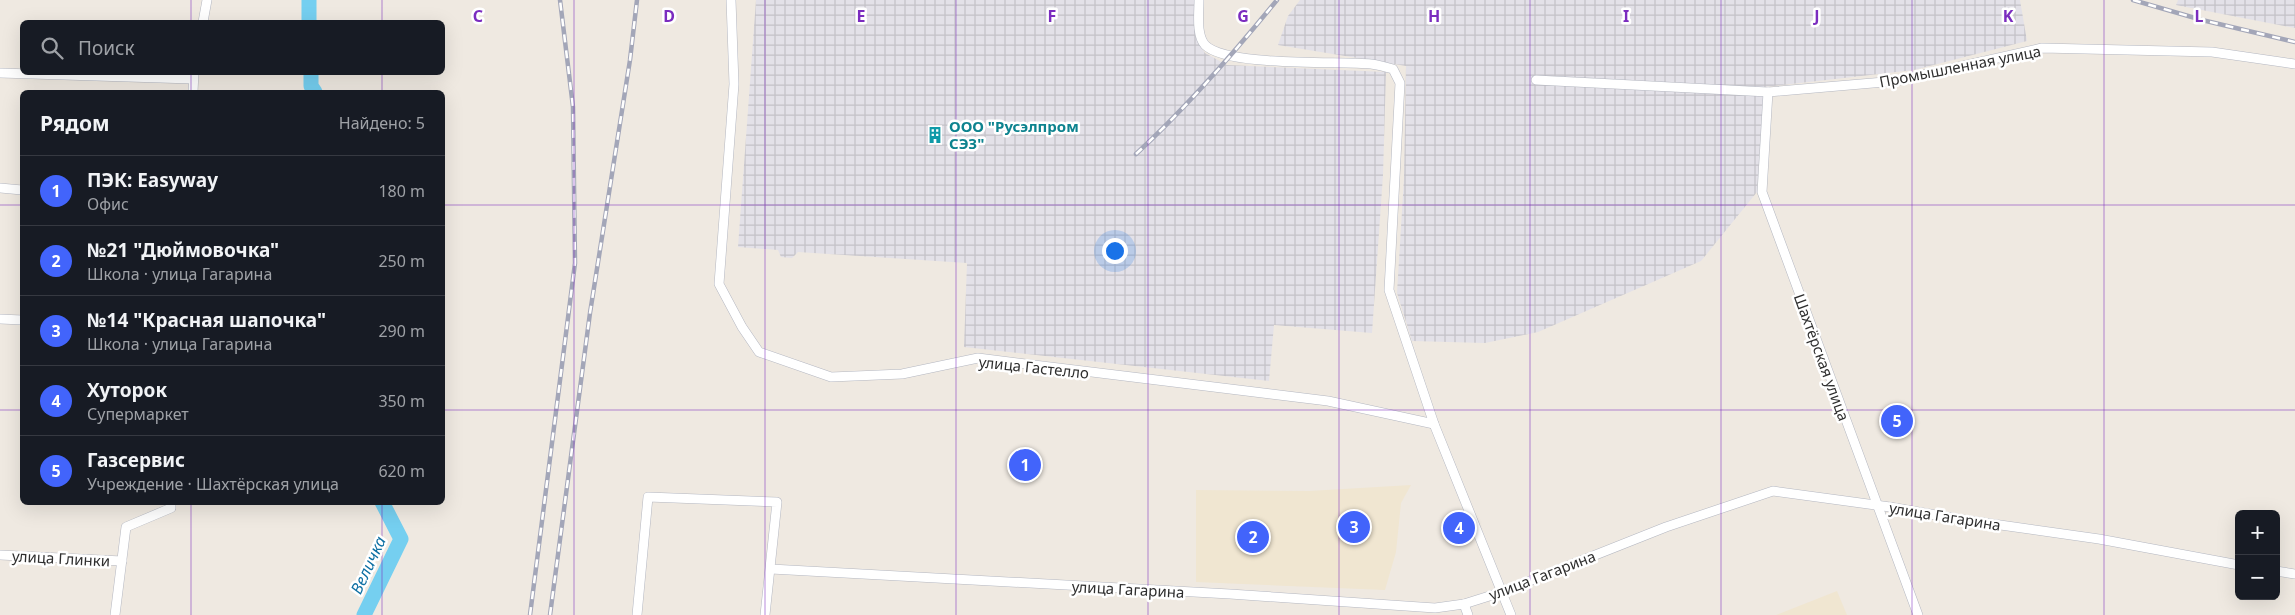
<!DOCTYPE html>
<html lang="ru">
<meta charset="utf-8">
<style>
body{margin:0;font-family:"Noto Sans",sans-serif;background:#20242c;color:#f1f3f6}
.controls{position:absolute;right:15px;bottom:15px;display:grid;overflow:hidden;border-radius:8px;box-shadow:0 5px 20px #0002}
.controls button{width:45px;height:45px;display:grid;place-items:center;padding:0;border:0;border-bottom:1px solid #363941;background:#171b24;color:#f1f3f6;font:25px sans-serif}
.you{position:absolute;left:1114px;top:250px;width:18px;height:18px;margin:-12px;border:4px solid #fff;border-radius:50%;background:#1a73e8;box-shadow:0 0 0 8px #1a73e833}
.badge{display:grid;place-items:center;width:32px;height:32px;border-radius:50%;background:#4264fb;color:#fff;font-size:16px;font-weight:700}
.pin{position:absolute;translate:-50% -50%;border:2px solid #fff;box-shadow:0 1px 5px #0006}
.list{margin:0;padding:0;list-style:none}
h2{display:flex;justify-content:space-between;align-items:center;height:65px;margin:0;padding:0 20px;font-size:21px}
h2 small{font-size:16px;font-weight:400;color:#9ea1a6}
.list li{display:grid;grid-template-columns:32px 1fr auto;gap:15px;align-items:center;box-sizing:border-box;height:70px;padding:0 20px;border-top:1px solid #363941}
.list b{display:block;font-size:19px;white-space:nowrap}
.list p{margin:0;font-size:16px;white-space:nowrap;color:#9ea1a6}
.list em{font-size:16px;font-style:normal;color:#9ea1a6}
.icon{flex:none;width:28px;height:28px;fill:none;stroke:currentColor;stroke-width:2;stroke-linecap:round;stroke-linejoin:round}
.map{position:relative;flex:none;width:2295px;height:615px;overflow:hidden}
.search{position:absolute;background:#171b24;box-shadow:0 5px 20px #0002;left:20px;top:20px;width:425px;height:55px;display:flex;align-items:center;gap:12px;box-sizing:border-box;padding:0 18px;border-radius:8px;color:#9ea1a6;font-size:19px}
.panel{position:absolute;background:#171b24;box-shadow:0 5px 20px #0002;left:20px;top:90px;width:425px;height:415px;border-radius:8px}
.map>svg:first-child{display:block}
.industrial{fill:url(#industrial-grid)}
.education{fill:#f0e6d1}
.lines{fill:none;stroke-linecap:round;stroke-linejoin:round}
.river{stroke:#75cff0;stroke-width:15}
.street-casing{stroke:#b4b7c1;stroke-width:10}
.street{stroke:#fff;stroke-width:9}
.rail-casing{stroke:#a3a6b8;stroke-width:4.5}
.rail{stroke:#fff;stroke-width:2.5;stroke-dasharray:8;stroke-linecap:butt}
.grid{fill:none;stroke:#7b2cbf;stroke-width:1;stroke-opacity:0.55}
.labels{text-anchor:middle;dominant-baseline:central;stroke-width:5;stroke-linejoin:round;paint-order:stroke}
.street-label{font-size:15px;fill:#2e2e2e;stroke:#fff}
.culture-label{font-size:15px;font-weight:bold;fill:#0d838f;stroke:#fff;text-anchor:start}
.water-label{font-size:16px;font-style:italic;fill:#0d6fa3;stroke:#fff}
.grid-label{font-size:16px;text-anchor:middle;font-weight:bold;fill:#7b2cbf;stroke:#fff;stroke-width:5;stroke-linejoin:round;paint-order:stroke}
</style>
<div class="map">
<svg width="2295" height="615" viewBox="0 0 2295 615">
<defs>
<pattern id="industrial-grid" width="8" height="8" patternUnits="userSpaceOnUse" patternTransform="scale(1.25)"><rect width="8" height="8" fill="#e3e1e8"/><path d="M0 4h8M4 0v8" fill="none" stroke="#c3c1c7"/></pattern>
</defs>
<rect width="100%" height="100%" fill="#efe9e1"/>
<g class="industrial">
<polygon points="756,0 1194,0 1198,43 1205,53 1227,65 1386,72 1383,175 1372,333 1274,325 1269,381 964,347 967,263 798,252 792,258 781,257 778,250 738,247"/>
<polygon points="1300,0 2020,0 2027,41 1914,70 1764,87 1757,192 1701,261 1538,332 1485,343 1412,341 1397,293 1404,178 1406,66 1278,45 1288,16"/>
<polygon points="2178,0 2295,0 2295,28 2176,5"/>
</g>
<g class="education">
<polygon points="1411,485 1401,503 1396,552 1385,590 1196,582 1196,490 1309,491"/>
<polygon points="1837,591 1847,615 1776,615"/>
</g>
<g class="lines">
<g class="river">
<polyline points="309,0 309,22"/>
<polyline points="311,72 311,86 315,92"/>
<polyline points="364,615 401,539 382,502"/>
</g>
<g class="street-casing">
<g id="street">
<polyline points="731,0 734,84 719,284 742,327 759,352 831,377 902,374 978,358 1328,401 1434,424"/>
<path d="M1199 0C1199 13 1196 35 1205 45 1227 67 1337 61 1371 64 1378 65 1386 67 1393 69L1400 83 1389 290 1434 424 1511 615"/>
<polyline points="203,22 207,0"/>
<polyline points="0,73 192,79"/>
<polyline points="1536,80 1768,92 1896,81 2042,48 2212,52 2295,64"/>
<polyline points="193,92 194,72"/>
<polyline points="1768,92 1762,192 1918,615"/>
<polyline points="0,188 22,190"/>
<polyline points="0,319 22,320"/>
<polyline points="0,555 122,561"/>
<polyline points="771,569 1230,594 1435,608 1464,604 1502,592 1666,527 1773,491 1890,507 1965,520 2099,539 2239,565"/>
<polyline points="2276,571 2295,574"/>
<polyline points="1464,604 1468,615"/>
<polyline points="115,615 126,527 171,508 171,502"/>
<polyline points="637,615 648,497 777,502 765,615"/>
</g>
</g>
<use href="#street" class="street"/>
<g class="rail-casing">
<g id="rail">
<polyline points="2133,0 2202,20 2295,42"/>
<path d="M1136 154C1188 106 1233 54 1277 0"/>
<polyline points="530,615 575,263 573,107 560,0"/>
<polyline points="550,615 590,313 630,60 637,0"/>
</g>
</g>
<use href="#rail" class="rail"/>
</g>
<path class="grid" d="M191 0V22M382 0V22M574 0V615M765 0V615M956 0V615M1148 0V615M1339 0V615M1530 0V615M1721 0V615M1912 0V615M2104 0V615M191 72V92M382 72V92M0 205H22M442 205H2295M0 410H22M442 410H2295M191 502V615M382 502V615"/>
<defs>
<g id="building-bare" transform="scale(1.35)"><path d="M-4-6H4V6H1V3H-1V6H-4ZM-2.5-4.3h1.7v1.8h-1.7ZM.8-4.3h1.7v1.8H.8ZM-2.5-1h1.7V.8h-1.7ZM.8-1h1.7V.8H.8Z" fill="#0f9aa8" stroke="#fff" stroke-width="2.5" paint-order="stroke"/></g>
</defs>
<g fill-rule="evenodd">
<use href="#building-bare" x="935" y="135"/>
</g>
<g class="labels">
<g class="street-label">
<text transform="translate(1960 66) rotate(-11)">Промышленная улица</text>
<text transform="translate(1822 357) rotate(70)">Шахтёрская улица</text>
<text transform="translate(1034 367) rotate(6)">улица Гастелло</text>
<text transform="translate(1945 516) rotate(9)">улица Гагарина</text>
<text transform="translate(61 558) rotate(3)">улица Глинки</text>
<text transform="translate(1542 575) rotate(-21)">улица Гагарина</text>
<text transform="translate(1128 589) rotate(3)">улица Гагарина</text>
</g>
<g class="culture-label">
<text x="949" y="126">ООО "Русэлпром<tspan x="949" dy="17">СЭЗ"</tspan></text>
</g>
<g class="water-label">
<text transform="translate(368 565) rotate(-65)">Величка</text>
</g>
</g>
<g class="grid-label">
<text x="478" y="22">C</text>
<text x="669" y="22">D</text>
<text x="861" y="22">E</text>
<text x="1052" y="22">F</text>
<text x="1243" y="22">G</text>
<text x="1434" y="22">H</text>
<text x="1626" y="22">I</text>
<text x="1817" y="22">J</text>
<text x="2008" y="22">K</text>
<text x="2199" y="22">L</text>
</g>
</svg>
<div class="controls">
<button>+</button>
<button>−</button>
</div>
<div class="you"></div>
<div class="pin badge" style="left:1025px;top:465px">1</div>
<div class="pin badge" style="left:1253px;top:537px">2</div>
<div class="pin badge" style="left:1354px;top:527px">3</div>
<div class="pin badge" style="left:1459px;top:528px">4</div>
<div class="pin badge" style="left:1897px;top:421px">5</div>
<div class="search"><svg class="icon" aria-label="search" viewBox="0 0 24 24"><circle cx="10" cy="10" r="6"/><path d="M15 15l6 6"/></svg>Поиск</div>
<section class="panel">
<h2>Рядом<small>Найдено: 5</small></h2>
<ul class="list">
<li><span class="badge">1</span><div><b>ПЭК: Easyway</b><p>Офис</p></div><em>180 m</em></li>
<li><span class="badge">2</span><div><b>№21 &quot;Дюймовочка&quot;</b><p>Школа · улица Гагарина</p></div><em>250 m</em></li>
<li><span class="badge">3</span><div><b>№14 &quot;Красная шапочка&quot;</b><p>Школа · улица Гагарина</p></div><em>290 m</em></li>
<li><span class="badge">4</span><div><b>Хуторок</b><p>Супермаркет</p></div><em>350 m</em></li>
<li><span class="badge">5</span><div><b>Газсервис</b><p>Учреждение · Шахтёрская улица</p></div><em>620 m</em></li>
</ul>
</section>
</div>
